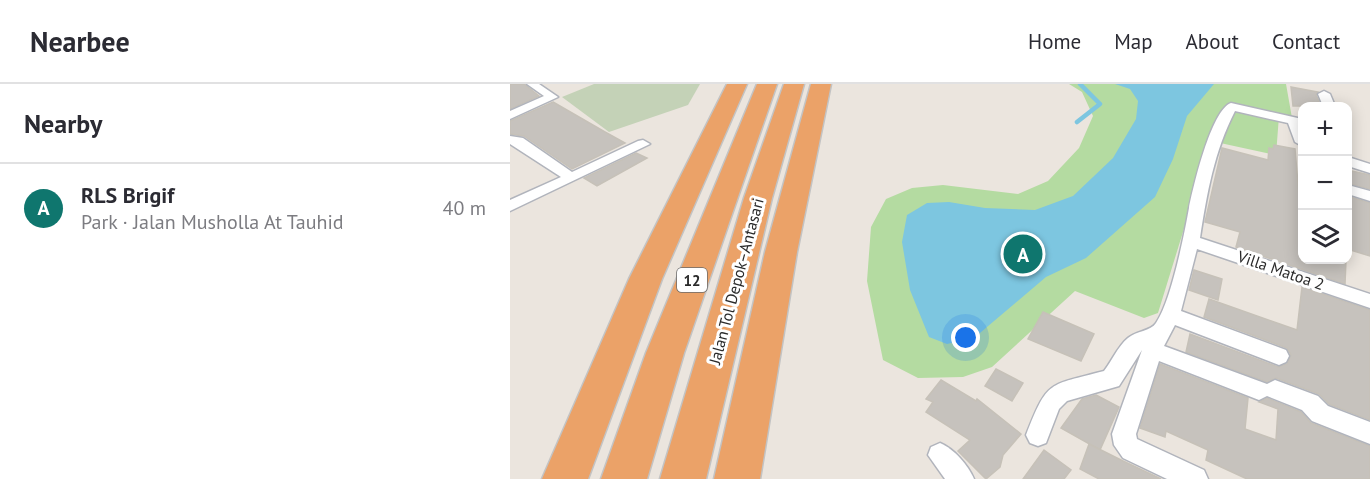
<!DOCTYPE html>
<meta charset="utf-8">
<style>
body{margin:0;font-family:"PT Sans",sans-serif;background:#f2f2f3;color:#2b2b33}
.controls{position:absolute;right:18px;top:18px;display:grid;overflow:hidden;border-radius:12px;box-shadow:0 3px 15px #0003}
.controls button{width:54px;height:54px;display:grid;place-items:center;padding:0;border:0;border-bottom:2px solid #e1e1e2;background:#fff;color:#2b2b33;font:30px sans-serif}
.you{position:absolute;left:456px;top:254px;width:21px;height:21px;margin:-15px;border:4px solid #fff;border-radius:50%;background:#1a73e8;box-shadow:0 0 0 9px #1a73e833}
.badge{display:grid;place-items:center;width:39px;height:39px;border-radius:50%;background:#0f766e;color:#fff;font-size:20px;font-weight:700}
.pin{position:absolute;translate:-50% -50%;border:3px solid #fff;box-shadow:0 2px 6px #0006}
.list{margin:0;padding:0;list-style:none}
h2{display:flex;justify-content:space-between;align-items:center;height:78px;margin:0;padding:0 24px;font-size:26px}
h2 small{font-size:20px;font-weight:400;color:#7c7c81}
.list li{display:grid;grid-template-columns:39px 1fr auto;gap:18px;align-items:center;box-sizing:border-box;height:90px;padding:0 24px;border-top:2px solid #e1e1e2}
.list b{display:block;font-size:22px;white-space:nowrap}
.list p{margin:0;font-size:20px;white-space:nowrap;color:#7c7c81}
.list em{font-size:20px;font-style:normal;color:#7c7c81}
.icon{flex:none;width:33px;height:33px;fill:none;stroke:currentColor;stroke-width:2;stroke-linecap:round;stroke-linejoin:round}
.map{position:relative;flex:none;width:860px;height:395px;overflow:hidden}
header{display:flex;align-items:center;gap:36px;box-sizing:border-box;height:84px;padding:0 30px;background:#fff;border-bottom:2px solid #e1e1e2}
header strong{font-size:28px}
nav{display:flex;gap:33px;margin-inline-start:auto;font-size:21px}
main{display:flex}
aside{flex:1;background:#fff}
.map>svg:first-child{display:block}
.green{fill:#b4dba1}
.cemetery{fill:#c4d2b7}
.water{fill:#7dc6e0}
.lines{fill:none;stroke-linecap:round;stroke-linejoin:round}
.stream{stroke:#7dc6e0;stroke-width:4.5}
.building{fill:#c6c2bd;stroke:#c6c1b8;stroke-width:1.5}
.minor-casing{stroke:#b1b4bc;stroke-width:3}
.motorway-casing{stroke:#c3c3c3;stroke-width:3}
.minor{fill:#fff;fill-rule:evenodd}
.motorway{fill:#eba268;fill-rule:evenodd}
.labels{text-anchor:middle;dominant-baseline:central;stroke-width:6;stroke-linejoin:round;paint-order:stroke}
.shield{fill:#fff;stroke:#6a6a6a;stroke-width:1.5}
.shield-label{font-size:15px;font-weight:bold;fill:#2a2a2a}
.street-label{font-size:16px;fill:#2a2a2a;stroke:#fff}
</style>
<header>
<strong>Nearbee</strong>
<nav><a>Home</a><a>Map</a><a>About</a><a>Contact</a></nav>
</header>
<main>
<aside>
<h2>Nearby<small></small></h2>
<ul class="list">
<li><span class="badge">A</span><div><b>RLS Brigif</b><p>Park · Jalan Musholla At Tauhid</p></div><em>40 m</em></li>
</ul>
</aside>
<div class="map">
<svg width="860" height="395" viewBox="0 0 860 395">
<rect width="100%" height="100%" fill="#ebe5de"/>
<polygon class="green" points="559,0 776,0 782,34 769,32 766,71 701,57 648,229 634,234 565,207 482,283 453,293 408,294 373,276 357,197 361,143 376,115 402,104 433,101 508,110 538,97 569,64 583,32 572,8"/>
<polygon class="cemetery" points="84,0 190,0 178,21 99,48 52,13"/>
<polygon class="water" points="605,0 704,0 677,32 663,75 645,113 576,174 536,193 464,254 437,260 419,253 400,206 392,158 397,131 417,119 439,118 475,124 525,126 563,112 603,74 626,35 628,17 620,5"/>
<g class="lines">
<polyline class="stream" points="567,38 590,20 570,0"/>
</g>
<g class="building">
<polygon points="0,0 14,0 29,12 0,25"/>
<polygon points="781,3 808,8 806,11 811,22 783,22"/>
<polygon points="43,18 95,48 115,59 62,85 14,52 0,50 0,37"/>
<polygon points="764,61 785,65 789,112 792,113 792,176 836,176 835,200 726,163 730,148 695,138 712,64 758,76 759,64 763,65"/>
<polygon points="126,69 137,74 87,102 74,94"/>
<polygon points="837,86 860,91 860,105 837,99"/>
<polygon points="837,112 860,119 860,172 837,165"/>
<polygon points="684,186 712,195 708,216 679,206"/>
<polygon points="792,203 860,226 860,336 819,320 809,310 766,294 757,298 676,268 680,250 768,283 777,280 781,271 777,264 694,233 699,215 787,246"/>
<polygon points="533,228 584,250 571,277 518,255"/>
<polygon points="650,280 738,314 735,345 766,356 768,325 749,318 757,314 791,328 801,339 860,362 860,395 737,395 696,376 698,366 656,347 655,353 630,344"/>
<polygon points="486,285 513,299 502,317 475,302"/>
<polygon points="431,296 466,317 467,315 511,350 493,371 490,383 476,395 448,367 460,356 416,328 423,318 416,315"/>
<polygon points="586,311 609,323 590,366 551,344 572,315"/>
<polygon points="579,360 613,377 651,395 589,395 570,385"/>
<polygon points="534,366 561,386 554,395 513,395"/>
</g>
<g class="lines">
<g class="minor-casing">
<g id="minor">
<polygon points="17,0 29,0 48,13 0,35 0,27 34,12"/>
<polygon points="814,7 820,10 825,22 813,22 808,10"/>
<path d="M721 19 792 35V62L785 58 778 39 725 27C704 68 697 109 690 154L860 210V224L687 165 671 227 776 266 779 272 776 278 769 281 665 241 654 262 757 300 765 296 808 312 818 322 860 338V360L802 337 792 326 757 312 749 316 649 277 626 350 627 355 694 386 698 395H657L613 374 604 361 602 350 632 266 609 302 557 317 549 325 536 359 528 362 520 359 516 351C538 295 538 302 594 287 602 277 608 262 618 254 626 247 641 247 646 239 661 217 674 152 679 124 683 104 701 26 721 19Z"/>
<polygon points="0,52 13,54 62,88 128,57 133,56 140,60 0,127 0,116 51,93 0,60"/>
<polygon points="838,73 860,80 860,89 838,82"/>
<polygon points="838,101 860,107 860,117 838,110"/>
<path d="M430 359C444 365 458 381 464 395H435L418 371 421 363Z"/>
</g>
</g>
<g class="motorway-casing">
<g id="motorway">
<polygon points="217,0 237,0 152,195 78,395 32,395 119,195"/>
<polygon points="247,0 267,0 174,269 137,395 91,395 136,269"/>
<polygon points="274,0 294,0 262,114 196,395 150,395 234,114"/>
<polygon points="301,0 321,0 287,168 250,395 204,395 255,168"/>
</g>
</g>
<use href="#minor" class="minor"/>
<use href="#motorway" class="motorway"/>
</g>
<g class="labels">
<rect class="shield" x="167" y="184" width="30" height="24" rx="4.5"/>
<g class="shield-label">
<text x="182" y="196">12</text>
</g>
<g class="street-label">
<text transform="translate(771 186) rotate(19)">Villa Matoa 2</text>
<text transform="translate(226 197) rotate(-75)">Jalan Tol Depok–Antasari</text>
</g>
</g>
</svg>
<div class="controls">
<button>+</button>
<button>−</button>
<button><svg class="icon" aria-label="layers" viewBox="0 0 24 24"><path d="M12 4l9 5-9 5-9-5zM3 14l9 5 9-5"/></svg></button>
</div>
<div class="you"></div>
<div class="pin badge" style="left:513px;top:170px">A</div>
</div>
</main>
